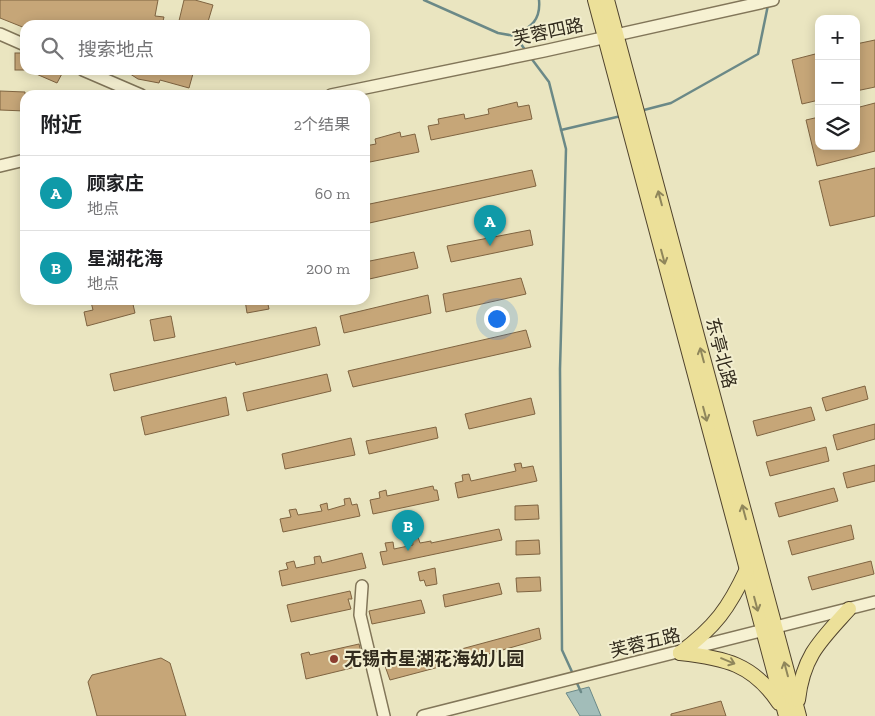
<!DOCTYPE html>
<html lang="zh">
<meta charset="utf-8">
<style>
body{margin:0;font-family:"Zilla Slab","Noto Sans SC",serif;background:#f2f2f2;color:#202124}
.controls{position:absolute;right:15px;top:15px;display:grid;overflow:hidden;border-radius:10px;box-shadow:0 2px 12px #0003}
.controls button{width:45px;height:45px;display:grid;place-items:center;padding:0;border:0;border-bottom:1px solid #e0e0e0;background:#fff;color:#202124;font:25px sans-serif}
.you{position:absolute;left:496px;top:318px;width:18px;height:18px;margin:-12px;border:4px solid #fff;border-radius:50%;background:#1a73e8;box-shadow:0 0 0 8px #1a73e833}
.badge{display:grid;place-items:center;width:32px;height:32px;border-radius:50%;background:#8c3d2e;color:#fff;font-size:16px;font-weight:700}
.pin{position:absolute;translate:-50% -41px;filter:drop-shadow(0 1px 2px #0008)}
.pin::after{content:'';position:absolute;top:26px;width:18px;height:15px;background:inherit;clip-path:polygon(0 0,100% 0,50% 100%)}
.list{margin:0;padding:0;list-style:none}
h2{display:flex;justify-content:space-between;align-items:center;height:65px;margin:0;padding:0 20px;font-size:21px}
h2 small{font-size:16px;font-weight:400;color:#757577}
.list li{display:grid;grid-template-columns:32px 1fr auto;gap:15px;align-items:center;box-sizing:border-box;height:75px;padding:0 20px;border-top:1px solid #e0e0e0}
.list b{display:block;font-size:19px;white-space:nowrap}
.list p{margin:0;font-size:16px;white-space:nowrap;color:#757577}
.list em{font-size:16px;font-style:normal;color:#757577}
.icon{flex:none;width:28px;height:28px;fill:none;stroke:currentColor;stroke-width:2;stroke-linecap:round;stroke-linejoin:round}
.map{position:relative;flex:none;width:875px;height:716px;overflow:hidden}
.search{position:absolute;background:#fff;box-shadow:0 2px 12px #0003;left:20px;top:20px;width:350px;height:55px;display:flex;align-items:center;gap:12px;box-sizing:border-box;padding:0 18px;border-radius:15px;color:#757577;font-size:19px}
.panel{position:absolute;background:#fff;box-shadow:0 2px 12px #0003;left:20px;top:90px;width:350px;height:215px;border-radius:15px}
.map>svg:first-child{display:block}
.water{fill:#a2bdb9;stroke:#6b8987}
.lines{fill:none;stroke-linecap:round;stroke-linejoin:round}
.stream{stroke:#6b8987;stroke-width:2.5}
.building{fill:#c6a678;stroke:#7f6441}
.minor-casing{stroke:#827659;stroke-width:14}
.major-casing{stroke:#50432d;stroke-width:16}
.minor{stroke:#f6f1d2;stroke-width:11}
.major{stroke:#ece099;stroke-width:14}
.oneway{stroke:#8f865b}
.poi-dot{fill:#8c3d2e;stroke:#f2eecf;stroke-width:2}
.labels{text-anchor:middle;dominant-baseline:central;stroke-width:4;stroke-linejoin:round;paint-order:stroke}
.street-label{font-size:18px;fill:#322b1d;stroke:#f2eecf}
.poi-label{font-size:18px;font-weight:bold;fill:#322b1d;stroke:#f2eecf;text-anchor:start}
</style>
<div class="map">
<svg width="875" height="716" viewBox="0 0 875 716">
<rect width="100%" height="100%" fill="#eae5c0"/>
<polygon class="water" points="589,687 601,716 580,716 566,693"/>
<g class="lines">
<g class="stream">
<polyline points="424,0 498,33 515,36"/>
<path d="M526 51 515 36C531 27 541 20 539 0"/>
<polyline points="531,58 549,82 566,149 560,369 562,650 573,674"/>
<polyline points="640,111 671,103 758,54 768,5"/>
<polyline points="561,130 621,116"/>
<polyline points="576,681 581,692"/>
</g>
</g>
<g class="building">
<polygon points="0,0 158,0 155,16 164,17 162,25 25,25 25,28 0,18"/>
<polygon points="184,0 195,0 213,5 207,25 178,25"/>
<polygon points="875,40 875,87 856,91 856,44"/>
<rect x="15" y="53" width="10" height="17"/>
<polygon points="819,53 819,100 802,104 792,60"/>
<polygon points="27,70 64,70 57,83"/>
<polygon points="124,70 194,70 189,88 160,80 159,83 138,79"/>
<polygon points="0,91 25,92 25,111 0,110"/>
<polygon points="517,102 518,107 529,105 532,119 431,140 428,126 439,124 438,119 464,114 465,119 489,114 488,109"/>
<polygon points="875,103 875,151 817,166 806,120 819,117 819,146 856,146 856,108"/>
<polygon points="400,132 401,137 415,134 419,152 365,163 365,146 376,144 375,139"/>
<polygon points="875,168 875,216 830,226 819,181"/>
<polygon points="532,170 536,186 365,224 365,205"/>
<polygon points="530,230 533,245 451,262 447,246"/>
<polygon points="414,252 418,268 365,280 365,262"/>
<polygon points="521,278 526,294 446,312 443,294"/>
<polygon points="428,295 431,313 344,333 340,316"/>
<polygon points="99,300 117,300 118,302 132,300 135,313 87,326 84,312 93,310 91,302"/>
<polygon points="245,300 267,300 269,309 247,313"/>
<polygon points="171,316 175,337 154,341 150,320"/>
<polygon points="316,327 320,345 236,365 235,362 114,391 110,374"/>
<polygon points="526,330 531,347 353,387 348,371"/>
<polygon points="327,374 331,391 247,411 243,393"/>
<polygon points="865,386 868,399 826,411 822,398"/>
<polygon points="226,397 229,415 145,435 141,417"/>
<polygon points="531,398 535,414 469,429 465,414"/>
<polygon points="811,407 815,420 757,436 753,421"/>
<polygon points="875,424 875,439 837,450 833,435"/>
<polygon points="436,427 438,438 369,454 366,441"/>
<polygon points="351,438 355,455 285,469 282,454"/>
<polygon points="826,447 829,461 770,476 766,462"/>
<polygon points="521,463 522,468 533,466 537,481 458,498 455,483 463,481 462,475 469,474 471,481 516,471 514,464"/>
<polygon points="875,465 875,481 847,488 843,473"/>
<polygon points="433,486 434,490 437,490 439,500 373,514 370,500 380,498 379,492 386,490 387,496"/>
<polygon points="834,488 838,501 779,517 775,503"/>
<polygon points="350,498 352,505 357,504 360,516 283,532 280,519 291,517 289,510 296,509 298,515 322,511 320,505 327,503 328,510 345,505 344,499"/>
<polygon points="538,505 539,519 515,520 515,506"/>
<polygon points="851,525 854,539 792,555 788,541"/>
<polygon points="499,529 502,540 383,565 380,552 387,551 385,543 393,542 394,549 413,545 412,538 418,537 420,543 431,541 431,543"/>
<polygon points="539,540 540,554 516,555 516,541"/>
<polygon points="362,553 366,568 282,586 279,571 288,569 286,563 294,561 296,568 315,564 314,557 320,556 322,563"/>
<polygon points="871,561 874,574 812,590 808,577"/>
<polygon points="435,568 437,584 426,586 424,580 420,581 418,572"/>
<polygon points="540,577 541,591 517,592 516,578"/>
<polygon points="499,583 502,594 445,607 443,595"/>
<polygon points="350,591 352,599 348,599 351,609 291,622 287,605"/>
<polygon points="421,600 425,613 372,624 369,611"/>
<polygon points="539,628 541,639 457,663 454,651"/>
<polygon points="359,644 364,665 306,679 301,654 309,652 310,655"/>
<polygon points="435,654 439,667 390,680 385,666"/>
<polygon points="161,658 170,663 186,716 97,716 88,682 92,675"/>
<polygon points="721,701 726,716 671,716 671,714"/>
</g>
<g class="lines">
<g class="minor-casing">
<g id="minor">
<polyline points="0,34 25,45"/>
<polyline points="83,70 141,95"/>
<polyline points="331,95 544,51 773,0"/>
<polyline points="0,166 25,160"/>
<polyline points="362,586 360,615 384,716"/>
<polyline points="423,716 875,602"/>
</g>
</g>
<g class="major-casing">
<g id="major">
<polyline points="595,0 786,716"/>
<polyline points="607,0 799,716"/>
<path d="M680 653C725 658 753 664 779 703"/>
<path d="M680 653C715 627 729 608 747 569"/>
<path d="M798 700C803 656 820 641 849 609"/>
</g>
</g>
<use href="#minor" class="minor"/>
<use href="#major" class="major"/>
</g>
<defs><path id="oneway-shaft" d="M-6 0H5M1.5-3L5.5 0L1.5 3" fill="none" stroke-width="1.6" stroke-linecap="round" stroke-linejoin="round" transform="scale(1.25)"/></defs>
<g class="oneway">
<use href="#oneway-shaft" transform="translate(660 198) rotate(-105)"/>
<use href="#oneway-shaft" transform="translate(663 257) rotate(75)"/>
<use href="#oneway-shaft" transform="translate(702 355) rotate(-105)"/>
<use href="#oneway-shaft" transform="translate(705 414) rotate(75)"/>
<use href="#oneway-shaft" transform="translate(744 512) rotate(-105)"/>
<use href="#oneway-shaft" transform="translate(756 604) rotate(75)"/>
<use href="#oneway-shaft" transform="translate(728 661) rotate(22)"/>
<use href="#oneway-shaft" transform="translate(786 669) rotate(-105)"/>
</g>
<circle class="poi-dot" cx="334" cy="659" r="5"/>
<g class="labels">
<g class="street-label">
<text transform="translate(548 32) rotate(-12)">芙蓉四路</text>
<text transform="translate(721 353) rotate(75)">东亭北路</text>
<text transform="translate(645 643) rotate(-14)">芙蓉五路</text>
</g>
<g class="poi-label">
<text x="344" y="659">无锡市星湖花海幼儿园</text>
</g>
</g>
</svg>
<div class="controls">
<button>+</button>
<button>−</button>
<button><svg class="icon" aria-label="layers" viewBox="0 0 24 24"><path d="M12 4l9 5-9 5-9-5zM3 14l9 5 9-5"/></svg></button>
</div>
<div class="you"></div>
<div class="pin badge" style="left:490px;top:246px;background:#0f9aa8">A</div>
<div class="pin badge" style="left:408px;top:551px;background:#0f9aa8">B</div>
<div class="search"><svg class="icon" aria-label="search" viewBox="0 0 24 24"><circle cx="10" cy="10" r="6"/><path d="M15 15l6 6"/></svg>搜索地点</div>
<section class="panel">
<h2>附近<small>2个结果</small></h2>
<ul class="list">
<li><span class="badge" style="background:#0f9aa8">A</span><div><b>顾家庄</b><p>地点</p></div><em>60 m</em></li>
<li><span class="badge" style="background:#0f9aa8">B</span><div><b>星湖花海</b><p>地点</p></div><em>200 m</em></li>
</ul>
</section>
</div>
